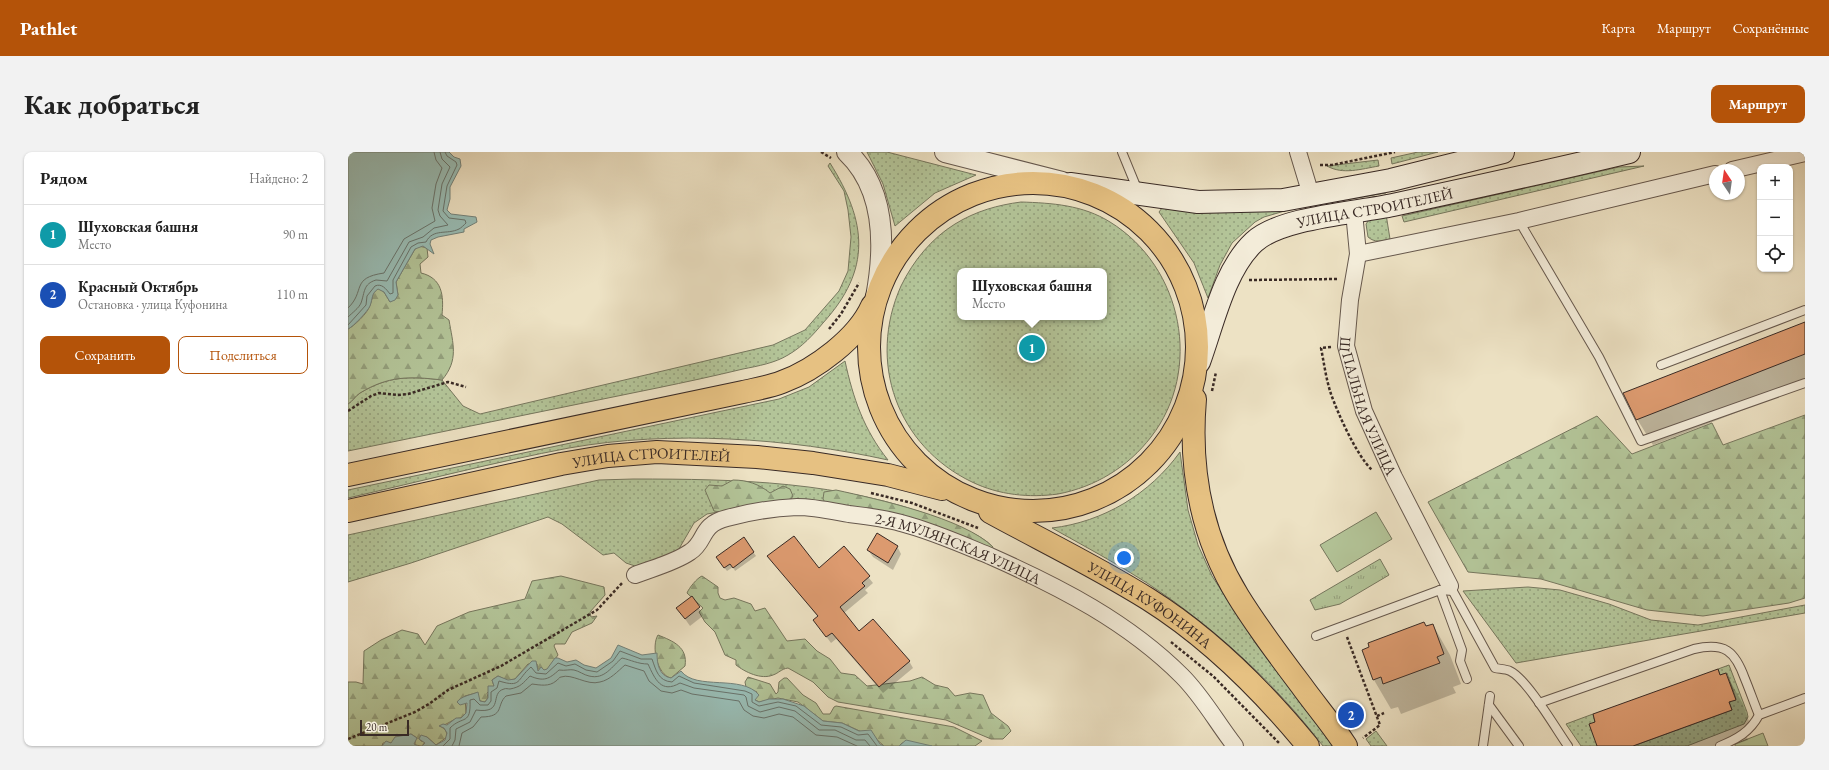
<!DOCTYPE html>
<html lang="ru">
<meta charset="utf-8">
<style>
body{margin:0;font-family:"EB Garamond",serif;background:#f2f2f2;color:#222}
.controls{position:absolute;right:12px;top:12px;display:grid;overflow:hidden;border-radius:8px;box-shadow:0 1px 3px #0004}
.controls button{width:36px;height:36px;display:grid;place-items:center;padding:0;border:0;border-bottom:1px solid #e0e0e0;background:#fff;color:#222;font:20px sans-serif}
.compass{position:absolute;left:1361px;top:12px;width:36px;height:36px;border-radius:50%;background:#fff;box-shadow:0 1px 3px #0004;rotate:347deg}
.scale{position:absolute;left:12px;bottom:10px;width:49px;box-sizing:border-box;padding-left:4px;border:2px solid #392a25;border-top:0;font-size:11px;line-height:14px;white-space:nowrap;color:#392a25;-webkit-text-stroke:3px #f3ecd9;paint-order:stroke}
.you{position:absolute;left:776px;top:406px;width:14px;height:14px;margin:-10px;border:3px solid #fff;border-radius:50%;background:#1a73e8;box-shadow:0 0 0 6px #1a73e833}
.badge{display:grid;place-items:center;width:26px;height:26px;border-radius:50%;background:#b45309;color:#fff;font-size:13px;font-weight:700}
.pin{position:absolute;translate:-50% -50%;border:2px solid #fff;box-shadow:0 1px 4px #0006}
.popup{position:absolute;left:609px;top:116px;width:150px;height:52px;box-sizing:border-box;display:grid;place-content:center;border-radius:8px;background:#fff;filter:drop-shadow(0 1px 3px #0005);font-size:13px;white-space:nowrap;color:#767676}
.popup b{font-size:15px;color:#222}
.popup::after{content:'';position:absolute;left:50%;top:100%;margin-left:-8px;border:8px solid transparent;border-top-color:#fff}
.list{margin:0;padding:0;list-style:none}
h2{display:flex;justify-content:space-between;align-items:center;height:52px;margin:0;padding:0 16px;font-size:17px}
h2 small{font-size:13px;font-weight:400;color:#767676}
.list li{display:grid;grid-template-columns:26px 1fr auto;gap:12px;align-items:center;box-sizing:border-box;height:60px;padding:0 16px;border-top:1px solid #e0e0e0}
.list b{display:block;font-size:15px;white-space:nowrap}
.list p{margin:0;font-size:13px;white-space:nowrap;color:#767676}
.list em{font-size:13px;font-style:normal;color:#767676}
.actions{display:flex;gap:8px;padding:12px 16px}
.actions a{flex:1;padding:9px 0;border:1px solid #b45309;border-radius:8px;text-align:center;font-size:14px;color:#b45309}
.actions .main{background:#b45309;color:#fff}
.icon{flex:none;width:22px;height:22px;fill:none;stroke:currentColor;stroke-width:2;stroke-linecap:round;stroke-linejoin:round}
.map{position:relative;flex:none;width:1457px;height:594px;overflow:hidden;border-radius:8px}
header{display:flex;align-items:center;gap:24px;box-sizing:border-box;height:56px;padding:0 20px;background:#b45309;color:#fff}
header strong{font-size:19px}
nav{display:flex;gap:22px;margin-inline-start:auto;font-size:14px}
.intro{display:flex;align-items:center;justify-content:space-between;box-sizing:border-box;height:96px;padding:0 24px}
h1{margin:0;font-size:28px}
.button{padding:10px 18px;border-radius:8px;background:#b45309;color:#fff;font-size:14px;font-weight:700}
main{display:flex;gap:24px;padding:0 24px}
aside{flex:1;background:#fff;border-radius:8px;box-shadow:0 1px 3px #0004}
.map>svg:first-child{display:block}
.grass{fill:url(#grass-dots);stroke:#76775e;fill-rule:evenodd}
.forest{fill:url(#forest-firs);stroke:#76775e}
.park{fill:url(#park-tufts);stroke:#76775e}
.garden{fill:#b3c498;stroke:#76775e}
.water{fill:#99bdb5;stroke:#73827b}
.shadow{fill:#0003}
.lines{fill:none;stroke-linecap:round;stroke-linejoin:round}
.shore{stroke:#69746d;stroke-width:1}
.building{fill:#dc9a6f;stroke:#392a25}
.service-casing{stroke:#66584d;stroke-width:10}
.minor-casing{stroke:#66584d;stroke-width:18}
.tertiary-casing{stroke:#66584d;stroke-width:22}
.secondary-casing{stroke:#392a25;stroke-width:24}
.primary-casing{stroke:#392a25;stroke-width:24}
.path{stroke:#392a25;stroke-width:2.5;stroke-dasharray:3 2;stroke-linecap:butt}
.service{stroke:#f3ecd9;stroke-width:8}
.minor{stroke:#f3ecd9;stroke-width:16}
.tertiary{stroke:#f3ecd9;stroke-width:20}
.secondary{stroke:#f3ecd9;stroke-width:22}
.primary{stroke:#e6c182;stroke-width:22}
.labels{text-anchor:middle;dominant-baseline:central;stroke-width:3;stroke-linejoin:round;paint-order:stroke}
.street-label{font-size:15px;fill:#392a25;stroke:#f3ecd9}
</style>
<header>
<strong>Pathlet</strong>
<nav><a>Карта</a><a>Маршрут</a><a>Сохранённые</a></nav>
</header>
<div class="intro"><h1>Как добраться</h1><a class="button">Маршрут</a></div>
<main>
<aside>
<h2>Рядом<small>Найдено: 2</small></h2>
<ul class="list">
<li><span class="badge" style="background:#0f9aa8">1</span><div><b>Шуховская башня</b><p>Место</p></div><em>90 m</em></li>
<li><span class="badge" style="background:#1a4fb4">2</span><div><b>Красный Октябрь</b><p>Остановка · улица Куфонина</p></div><em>110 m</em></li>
</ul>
<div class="actions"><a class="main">Сохранить</a><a>Поделиться</a></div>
</aside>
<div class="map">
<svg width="1457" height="594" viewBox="0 0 1457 594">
<defs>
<pattern id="grass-dots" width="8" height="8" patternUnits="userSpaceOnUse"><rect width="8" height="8" fill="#b3c498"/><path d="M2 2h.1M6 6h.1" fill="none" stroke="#939f7c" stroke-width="1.8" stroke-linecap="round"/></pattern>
<pattern id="forest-firs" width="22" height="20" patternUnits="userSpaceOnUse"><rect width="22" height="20" fill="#b3c498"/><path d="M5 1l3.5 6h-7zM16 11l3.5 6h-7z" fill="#939f7c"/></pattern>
<pattern id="park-tufts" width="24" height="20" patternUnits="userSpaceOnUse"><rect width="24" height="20" fill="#b3c498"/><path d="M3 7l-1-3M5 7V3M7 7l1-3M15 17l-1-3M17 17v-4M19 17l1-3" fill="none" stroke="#939f7c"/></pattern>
</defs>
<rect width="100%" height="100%" fill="#ede2c4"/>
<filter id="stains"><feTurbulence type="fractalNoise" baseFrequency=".005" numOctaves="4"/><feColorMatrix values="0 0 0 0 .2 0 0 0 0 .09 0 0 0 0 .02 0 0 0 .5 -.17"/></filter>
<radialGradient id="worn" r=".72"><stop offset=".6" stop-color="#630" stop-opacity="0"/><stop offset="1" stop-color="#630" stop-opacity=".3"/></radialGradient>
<g class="grass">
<polygon points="519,0 539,0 628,23 587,41 547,74 535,32"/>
<polygon points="1070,0 1090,0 1044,12 1043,6"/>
<path d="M1030 8 1031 14C1013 17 995 23 979 14Z"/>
<path d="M482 11C519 70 524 117 475 171 465 183 454 195 440 203 427 211 410 214 395 217 366 224 338 230 309 236 206 257 103 278 0 299V252C5 249 7 244 12 241 40 224 61 224 94 228L115 254 132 262 425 193 457 178 491 139 500 119 503 85 500 58 496 39 480 14Z"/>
<polygon points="1296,14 1056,70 1054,64 1271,15"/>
<polygon points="1037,39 1038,41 940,58 916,65 907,70 884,91 872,113 860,146 846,111 811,60 814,56"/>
<path d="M673 50C704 51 735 53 762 70 835 115 855 218 803 285 780 315 747 335 710 342 681 346 651 343 624 330 549 294 519 210 553 134 565 109 584 86 607 72 628 59 650 53 673 50ZM612 119H756V165H612Z"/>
<path d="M1038 62 1042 87C1033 89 1027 91 1020 85L1018 72 1023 65Z"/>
<path d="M497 209C505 246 516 278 540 308 441 286 322 278 221 296 147 310 74 329 0 346V338L431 247 461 235Z"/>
<path d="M832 300 840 358 850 393 864 424 908 492 985 594H975C926 530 866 475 799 431 768 411 736 394 704 376 755 370 802 342 832 300Z"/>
<path d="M285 327C389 327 494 329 592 367 610 375 631 381 645 395L431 349 359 362 346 371 328 402 290 415 278 411 266 401 255 403 214 372 200 365 63 411 0 430V383L251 328Z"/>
<polygon points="1180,435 1212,438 1261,452 1303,468 1350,473 1457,453 1457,461 1168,511 1115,439"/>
<polygon points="1381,513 1399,560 1400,565 1396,572 1339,594 1285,594 1384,558 1381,550 1388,547 1379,521 1372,523 1370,517"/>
<polygon points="1245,562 1247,570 1249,594 1233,594 1218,572"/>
<polygon points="1028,579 1039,594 1023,594 1018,587"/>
</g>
<g class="forest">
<path d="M71 94 79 96 80 105 72 112 73 121C94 126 96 143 94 163L101 168C105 192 111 208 94 228 61 224 40 224 12 241 7 244 5 249 0 252V177C6 174 20 161 22 153 25 146 23 142 30 136L36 140 42 150 50 143 48 130 67 97Z"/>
<polygon points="1457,263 1457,446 1441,451 1355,464 1299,458 1193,427 1120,420 1080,350 1249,264 1284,302 1364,271 1375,293"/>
<path d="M385 328C399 328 411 332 422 341L435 334 442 337 445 344 443 347 372 360 366 359 357 338 361 333 374 334Z"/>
<path d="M488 338C529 347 616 366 645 395L644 398 479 354 475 347 476 340Z"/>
<path d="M213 424 256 435 257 443 242 460 243 465 249 464 244 471 224 480 217 492H207L206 494 210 503 199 518 190 519 189 512H180L167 527 160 529 150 524 144 528 146 534 139 541 140 546 137 550 132 549 128 541 117 544 118 561 113 566C105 566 100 573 92 574 97 577 99 579 99 585L88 593 79 585 71 586 73 589 77 590 74 594 67 593V588L69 586 63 582 43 591H35L34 594H0V530H8L15 532 16 499 33 488 54 478 70 482 77 493 89 474 121 460 177 447 184 429Z"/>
<path d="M354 424 370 435V441L372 446 377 448 386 446 403 452 407 459 417 456 439 489 457 487 469 499 482 507 493 521 507 523 519 534 562 529 574 525 587 533 600 536 607 544 622 541 635 543 643 561 660 574 663 579 655 587H643L598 568 490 550 480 545 465 530 440 516C433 517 431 521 425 523 413 528 397 520 388 513V508L377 503 367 480 357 470 351 460 355 456 339 441C341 436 349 426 354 424Z"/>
<path d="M310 483C325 489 340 495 337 514L323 526C309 523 303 494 310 483Z"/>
<polygon points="400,525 422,532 428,542 430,540 431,530 436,526 439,526 455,543 468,551 475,562 482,562 486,555 488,554 606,575 634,589 627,594 584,594 554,591 551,594 536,594 527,586 494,571 475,569 450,550 430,546 411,550 406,547 409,540 398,535 397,530"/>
</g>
<polygon class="park" points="1032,407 1041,423 992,452 967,458 962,448"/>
<g class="garden">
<polygon points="1028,360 1044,387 989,420 972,393"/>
<polygon points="1415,581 1420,594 1387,594 1387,592"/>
</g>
<g class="water">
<path d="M0 0H101L106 5 112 7 113 14 102 35V47L99 58 103 62 128 65 129 70 116 77V80L90 85 83 88 82 92 86 102 75 94 67 97 48 130 50 143 47 148 42 150 36 140 30 137C23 142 25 146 22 154 20 159 5 175 0 177Z"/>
<path d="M270 493 294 503 309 501C309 512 311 524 323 526L333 519C348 539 394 522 411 543L407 548 411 550 421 547H435L456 554 475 569 494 571 511 579 523 578 532 592 536 594H74L77 591 71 587 73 583 79 585 88 593 97 588 99 581 96 576 91 574 95 572 99 573 108 566H113L118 561 119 551 112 553 109 550C113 544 123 543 130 540L132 549 137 550 140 546V534H146L144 528 150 524 160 528 167 527 184 509H188L190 519 193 515 196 518 199 517 207 506H210L219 510 228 508 236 513 248 516 263 506Z"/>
<polygon points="63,582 69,586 66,592 70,594 34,594 38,589 43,591 47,585"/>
<polygon points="558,588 584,594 551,594"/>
</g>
<g class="shadow">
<polygon points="1457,171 1457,234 1305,293 1289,267"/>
<polygon points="396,387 408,404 387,419 385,415 379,419 371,409"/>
<polygon points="549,394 553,402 545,418 525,405 520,398"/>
<polygon points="496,395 525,431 517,438 520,441 496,461 511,480 561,509 565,516 535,541 488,487 483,491 466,468 470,465 421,405 471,417"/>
<polygon points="343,446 356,463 342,474 330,457"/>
<polygon points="1085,473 1102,503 1113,532 1105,535 1108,541 1053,562 1050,555 1043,557 1026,528 1078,475"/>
<polygon points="1378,522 1395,552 1404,578 1397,580 1400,588 1384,594 1250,594"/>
</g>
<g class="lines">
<g class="shore">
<path d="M0 156C18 139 2 126 36 121L56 87 87 69 84 56 88 32 94 16 88 8 86 0"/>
<path d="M0 165C4 161 11 156 13 151 17 140 15 132 28 128L39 129 61 90 75 85 86 76 100 73 92 64 90 58 94 32 102 15 94 7 92 0"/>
<path d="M0 173 18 153 19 144 27 134C34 131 38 137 42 142L45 141V128L63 95 70 91 78 90C85 76 99 83 111 77 113 76 116 73 118 71L117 68 101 66 95 59 99 34 109 13 108 10 99 4 97 0"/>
<path d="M95 594 102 587V576C115 563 123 574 122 548L126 547 132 553H140L143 549V540L149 536 151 529C174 536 168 528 183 515L188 521 198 522 210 511 218 514 227 512 238 518 249 520 265 509 272 499 293 507H304C308 518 310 529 324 530L331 524 346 531 397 539 404 542V550L411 554 430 550 448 554 473 573 493 575 510 583 520 582 529 594"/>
<path d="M104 594 107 588 108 577 122 570 128 558C157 562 141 541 156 537 158 536 160 537 162 537 173 535 175 531 182 524 196 530 201 527 211 518 217 519 222 517 226 518 231 519 236 523 241 524 257 528 264 514 274 506 283 508 290 512 300 512 307 527 313 542 332 531L346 536 396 543 398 545 400 554 412 560 431 555 447 559 471 578H487L508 588H517L522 594"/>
<path d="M111 594 114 581 125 575 133 565C157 565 148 553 158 544L173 541 184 532C192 533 201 535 208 529 210 528 211 525 213 525 224 521 239 534 252 530 262 528 270 519 277 513L296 519 301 529 313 539 324 541 333 538 344 542 391 549 396 558 405 564 416 566 431 562 445 565 468 583 489 585 509 594"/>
</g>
</g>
<g class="building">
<polygon points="1457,170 1457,202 1288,268 1275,241"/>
<polygon points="529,381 550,394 540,411 519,398"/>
<polygon points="446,384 471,416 496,394 522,424 514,431 517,434 492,455 511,479 525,467 562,509 531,535 484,481 478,485 465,468 470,464 419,404"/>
<polygon points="396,385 406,400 385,416 382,412 376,416 368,405"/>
<polygon points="344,444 352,455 337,467 328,456"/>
<polygon points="1076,470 1078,474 1085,472 1096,502 1089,505 1092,511 1035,532 1033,525 1025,528 1014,498 1021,495 1020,491"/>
<polygon points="1370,517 1372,523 1378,521 1388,548 1381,550 1384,558 1285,594 1249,594 1241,572 1247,570 1245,562"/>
</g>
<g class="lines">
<g class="service-casing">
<g id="service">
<polyline points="774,0 790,39"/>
<polyline points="1171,69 1251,205 1293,289 1457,231"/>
<polyline points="1313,213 1457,158"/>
<path d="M1102 434 1147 516C1151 517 1158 517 1162 519 1179 527 1208 577 1220 594"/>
<polyline points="1092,438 1114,498 1112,509 1119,527"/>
<polyline points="968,484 1092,438 1105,439"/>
<path d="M1191 551 1346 497C1377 490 1387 499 1397 527 1402 539 1406 551 1411 563"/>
<polyline points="1141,553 1171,594"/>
<polyline points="1135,594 1142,544"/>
<path d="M1372 594C1389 587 1402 580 1411 563L1457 546"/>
</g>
</g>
<g class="minor-casing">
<g id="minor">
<polyline points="950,0 963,43"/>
<polyline points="1384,18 1457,1"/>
<path id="s1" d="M1006 60 1010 102 1002 148 998 194 1016 259 1046 325 1102 434"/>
<polyline points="1010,102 1171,69 1367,22"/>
<path id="s2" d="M287 423C305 416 326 411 342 400 359 389 351 373 379 366 401 360 427 356 449 355 466 355 484 359 501 362 518 364 536 366 553 371 584 379 613 392 642 404 712 435 780 470 834 524 855 545 869 571 887 594"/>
</g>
</g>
<g class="tertiary-casing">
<g id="tertiary">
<path d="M499 0C538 37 537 97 528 145"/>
<polyline points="597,0 714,30"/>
</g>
</g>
<g class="secondary-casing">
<g id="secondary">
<polyline points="722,32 850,50 935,48 1043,28 1155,0"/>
<path id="s3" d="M851 210C865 172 876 118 906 90 933 65 1008 61 1045 53 1124 36 1202 19 1281 0"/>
</g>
</g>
<g class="primary-casing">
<g id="primary">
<circle cx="685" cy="195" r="164"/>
<path d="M847 247C841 317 853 384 890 444 909 475 931 504 953 533 968 554 984 572 998 594"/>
<path d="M0 323 395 240C408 237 421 235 434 230 467 218 510 186 524 154"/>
<path id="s4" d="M0 359 213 312 260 304 309 300 409 305 465 311 540 323 594 337"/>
<path id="s5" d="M642 360C695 389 749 415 800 447 862 486 914 538 960 594"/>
</g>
</g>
<g class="path">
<polyline points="473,0 483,6"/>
<polyline points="972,13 984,13 1047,0"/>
<polyline points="901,128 990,127"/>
<polyline points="481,177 493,162 511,131"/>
<path d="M983 195 973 196C976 211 978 227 983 242 990 262 1009 304 1024 318"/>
<polyline points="864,239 868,220"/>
<polyline points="0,259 23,244 31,241 50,243 60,242 100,230 118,235"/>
<polyline points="523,341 564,351 630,376"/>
<polyline points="999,485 1032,573 1015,586"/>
<polyline points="823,490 865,524 932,592"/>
<polyline points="1029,564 1036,561"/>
<polyline points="0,587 67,560 81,552 100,538 153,514 249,458 275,430"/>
</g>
<use href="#service" class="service"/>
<use href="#minor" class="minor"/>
<use href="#tertiary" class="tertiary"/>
<use href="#secondary" class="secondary"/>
<use href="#primary" class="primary"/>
</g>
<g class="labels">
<g class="street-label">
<text stroke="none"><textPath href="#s3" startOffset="260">УЛИЦА СТРОИТЕЛЕЙ</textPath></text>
<text stroke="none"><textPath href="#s1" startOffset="199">ШПАЛЬНАЯ УЛИЦА</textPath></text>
<text stroke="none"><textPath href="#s4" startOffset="309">УЛИЦА СТРОИТЕЛЕЙ</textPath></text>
<text stroke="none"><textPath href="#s2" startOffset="350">2-Я МУЛЯНСКАЯ УЛИЦА</textPath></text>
<text stroke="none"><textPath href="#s5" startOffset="185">УЛИЦА КУФОНИНА</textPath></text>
</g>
</g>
<rect width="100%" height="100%" filter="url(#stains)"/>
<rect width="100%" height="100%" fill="url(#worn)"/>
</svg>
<div class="controls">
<button>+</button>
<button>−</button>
<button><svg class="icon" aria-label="locate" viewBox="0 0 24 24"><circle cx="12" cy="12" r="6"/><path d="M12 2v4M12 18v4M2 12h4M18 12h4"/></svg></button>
</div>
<svg class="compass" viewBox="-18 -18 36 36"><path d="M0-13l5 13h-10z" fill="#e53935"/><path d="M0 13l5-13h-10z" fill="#767676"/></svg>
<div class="scale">20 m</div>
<div class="you"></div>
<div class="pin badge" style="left:684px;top:196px;background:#0f9aa8">1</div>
<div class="popup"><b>Шуховская башня</b>Место</div>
<div class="pin badge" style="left:1003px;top:563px;background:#1a4fb4">2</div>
</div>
</main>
